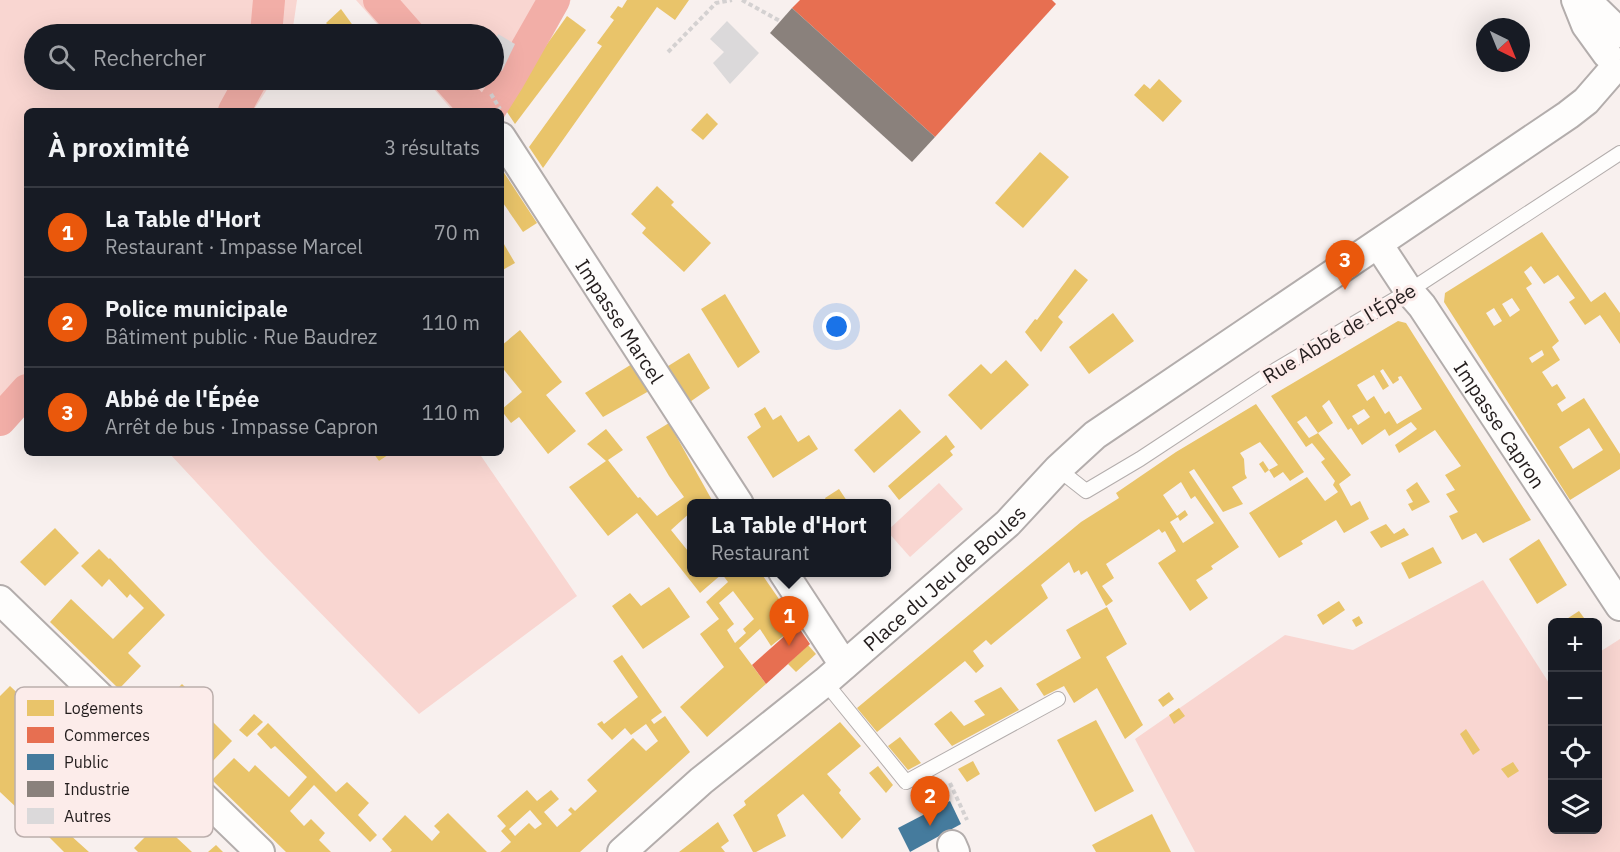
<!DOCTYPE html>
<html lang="fr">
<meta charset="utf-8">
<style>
body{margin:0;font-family:"IBM Plex Sans",sans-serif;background:#242831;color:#f1f3f6}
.controls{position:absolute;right:18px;bottom:18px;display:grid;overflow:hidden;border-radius:9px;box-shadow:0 6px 24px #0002}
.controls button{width:54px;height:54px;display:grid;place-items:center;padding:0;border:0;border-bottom:2px solid #363941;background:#171b24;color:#f1f3f6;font:30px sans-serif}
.compass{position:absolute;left:1476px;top:18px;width:54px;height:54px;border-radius:50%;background:#171b24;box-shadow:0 6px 24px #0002;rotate:137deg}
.you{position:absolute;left:837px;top:327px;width:21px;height:21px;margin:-15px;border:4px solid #fff;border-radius:50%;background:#1a73e8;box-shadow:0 0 0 9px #1a73e833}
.badge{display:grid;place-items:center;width:39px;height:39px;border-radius:50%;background:#ea580c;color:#fff;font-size:20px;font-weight:700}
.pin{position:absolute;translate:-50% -50px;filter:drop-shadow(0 2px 3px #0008)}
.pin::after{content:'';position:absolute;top:32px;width:21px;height:18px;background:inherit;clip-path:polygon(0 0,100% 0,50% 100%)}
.popup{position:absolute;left:687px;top:499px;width:204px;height:78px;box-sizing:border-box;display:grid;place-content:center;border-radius:9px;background:#171b24;filter:drop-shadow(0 2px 4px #0005);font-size:20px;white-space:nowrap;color:#9ea1a6}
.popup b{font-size:22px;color:#f1f3f6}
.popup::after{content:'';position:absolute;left:50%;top:100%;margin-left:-12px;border:12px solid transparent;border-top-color:#171b24}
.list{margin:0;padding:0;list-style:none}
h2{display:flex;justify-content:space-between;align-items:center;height:78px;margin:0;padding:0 24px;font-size:26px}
h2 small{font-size:20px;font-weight:400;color:#9ea1a6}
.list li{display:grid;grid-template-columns:39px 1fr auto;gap:18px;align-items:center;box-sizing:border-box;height:90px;padding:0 24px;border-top:2px solid #363941}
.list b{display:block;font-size:22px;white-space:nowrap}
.list p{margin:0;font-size:20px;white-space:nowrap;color:#9ea1a6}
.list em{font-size:20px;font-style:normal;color:#9ea1a6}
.icon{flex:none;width:33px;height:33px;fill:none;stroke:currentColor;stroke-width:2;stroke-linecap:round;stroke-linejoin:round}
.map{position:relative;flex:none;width:1620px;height:852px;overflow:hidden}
.search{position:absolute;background:#171b24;box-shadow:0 6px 24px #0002;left:24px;top:24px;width:480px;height:66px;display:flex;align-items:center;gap:15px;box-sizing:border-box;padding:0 21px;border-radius:33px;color:#9ea1a6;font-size:22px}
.panel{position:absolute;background:#171b24;box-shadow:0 6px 24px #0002;left:24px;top:108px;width:480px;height:348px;border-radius:9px}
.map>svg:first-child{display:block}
.green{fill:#f9d6d1}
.homes{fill:#e9c46a;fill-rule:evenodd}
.shops{fill:#e76f51}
.public{fill:#457b9d}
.industry{fill:#8a817c}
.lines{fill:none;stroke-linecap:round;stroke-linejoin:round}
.canal{stroke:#f2aea7;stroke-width:32}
.building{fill:#dbd9da}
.lane-casing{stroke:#b3adac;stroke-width:16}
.street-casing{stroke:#b3adac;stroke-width:32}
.path{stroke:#d4d1d1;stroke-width:4;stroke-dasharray:4.5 3;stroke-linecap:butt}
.lane{stroke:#fefdfc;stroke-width:14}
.street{stroke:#fefdfc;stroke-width:28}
.labels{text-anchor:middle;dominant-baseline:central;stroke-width:6;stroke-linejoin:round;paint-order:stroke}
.street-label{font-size:20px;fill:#231d1d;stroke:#fcecea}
.key{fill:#fcecea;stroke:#bbaeac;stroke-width:1.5}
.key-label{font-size:16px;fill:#231d1d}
</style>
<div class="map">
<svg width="1620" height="852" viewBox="0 0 1620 852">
<rect width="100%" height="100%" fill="#f8f0ee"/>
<g class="green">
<polygon points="0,0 297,0 292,34 34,34 34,80 273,80 253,111 27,111 27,391 0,422"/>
<path d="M356 0H571C552 39 528 82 501 115V111H453L426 80H494V34H386Z"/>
<polygon points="169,453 373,453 379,461 391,453 479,453 577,596 419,714 264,555"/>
<polygon points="939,483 963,509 910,557 887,531"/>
<polygon points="1483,580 1549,683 1552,681 1552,830 1598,830 1598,653 1620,639 1620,852 1195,852 1135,739 1285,635 1353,650"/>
</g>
<g class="homes">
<polygon points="627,0 689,0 675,20 657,7 543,168 529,147 602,46 597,43 614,20 610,17 618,6 622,8"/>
<polygon points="341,9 354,27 346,34 337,34 326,23"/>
<polygon points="567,16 586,30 515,124 503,106"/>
<polygon points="1159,79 1182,101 1163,122 1134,95 1144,84 1150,89"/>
<polygon points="707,113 718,124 703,140 691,130"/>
<polygon points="1040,152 1069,177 1023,228 995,203"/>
<polygon points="501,168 537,223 523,232 501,200"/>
<polygon points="657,186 674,202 671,205 711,243 684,272 642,233 646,228 631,214"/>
<path d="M1542 232 1591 302 1605 292 1620 313V344L1600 315 1585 325 1569 302 1575 298 1558 275 1544 284 1531 266 1524 272 1532 284 1526 288 1559 341 1552 347 1560 360 1542 372 1552 387 1557 384 1566 398 1557 404 1562 412 1584 398 1620 454V469L1570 500 1444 302 1445 293ZM1512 298 1520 310 1510 317 1502 304ZM1494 308 1502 321 1494 326 1486 313ZM1542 350 1544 355 1532 363 1529 358ZM1589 428 1603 450 1573 469 1559 447Z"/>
<polygon points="501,239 515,263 501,271"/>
<polygon points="1075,269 1088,280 1058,317 1063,322 1041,352 1025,332 1035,319 1037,320"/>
<polygon points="725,294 760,352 738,368 701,309"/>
<polygon points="1113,313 1134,341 1089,374 1069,347"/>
<path d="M1398 321 1406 323 1531 520 1483 543 1476 533 1462 540 1449 516 1458 512 1446 494 1455 490 1445 475 1461 466 1435 430 1399 453 1395 445 1417 429 1411 422 1389 436 1385 429 1362 445 1351 428 1348 430 1329 400 1322 406 1333 423 1318 433 1306 416 1297 422 1309 438 1318 433 1351 475 1339 484 1351 506 1360 501 1369 519 1344 533 1336 520 1301 541 1303 544 1279 558 1249 513 1307 477 1325 501 1338 492 1333 485 1335 481 1321 462 1325 459 1312 443 1306 447 1271 396ZM1383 369 1393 384 1399 380 1398 377 1401 376 1422 409 1397 424 1389 411 1385 414 1374 396 1367 401 1357 385 1374 375 1383 390 1389 386 1380 371ZM1364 409 1370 417 1358 425 1352 416Z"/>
<polygon points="520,330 562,382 546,395 576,431 548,454 519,417 511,423 501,410 522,392 501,366 501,346"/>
<polygon points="689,353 710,388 687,404 665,368"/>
<polygon points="1006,360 1029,385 981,430 948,395 981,364 991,374"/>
<polygon points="632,364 649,391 603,417 585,393"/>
<path d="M1256 404 1304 472 1290 481 1283 472 1274 478 1269 470 1278 465 1260 442 1240 453 1244 459 1245 474 1247 478 1232 487 1243 504 1223 512 1194 469 1189 472 1239 547 1211 566 1213 569 1196 580 1208 598 1190 611 1158 563 1176 551 1165 531 1162 533 1159 529 1106 564 1114 578 1102 586 1113 601 1106 606 1087 571 1081 575 1079 570 1074 573 1069 562 1041 585 1048 598 991 645 986 640 973 651 984 666 976 673 965 661 877 732 857 708 1081 522 1119 498 1116 493 1176 452ZM1181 482 1191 499 1195 496 1214 523 1183 543 1170 522 1178 517 1180 521 1188 515 1185 510 1177 516 1163 495Z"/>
<polygon points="765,407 773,420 781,415 798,442 809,435 818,449 773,478 747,437 761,427 754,414"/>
<polygon points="900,409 921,432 874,473 854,450"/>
<path d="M669 423 713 502 692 504V511L671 530 692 556V573H761L797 625 771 646 760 629 739 648 766 684 707 737 680 707 724 667 700 634 719 619 706 602 728 582 722 574 700 593 637 513 608 536 569 487 606 461 587 444 606 429 623 450 608 460 638 498 640 497 657 516 684 497 669 476 646 437ZM733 591 754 619 743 629 746 633 735 643 727 630 734 624 719 603Z"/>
<polygon points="946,435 955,447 950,451 953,455 899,500 888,486"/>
<polygon points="373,453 391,453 379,461"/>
<polygon points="1263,461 1269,470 1265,473 1259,464"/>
<polygon points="1417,482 1430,502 1412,511 1408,504 1413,502 1406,490"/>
<polygon points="839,489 849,504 828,504 825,498"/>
<polygon points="1386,524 1394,534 1404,528 1409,535 1381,548 1370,532"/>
<polygon points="55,528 79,553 45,586 20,562"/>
<polygon points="1539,539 1567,585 1537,604 1509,559"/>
<polygon points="1433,547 1442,563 1409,579 1401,563"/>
<polygon points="99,549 109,559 110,558 165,615 128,653 141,666 119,689 50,622 71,599 113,639 144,608 130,594 127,598 109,579 102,587 81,566"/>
<polygon points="669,587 690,617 643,649 612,606 630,593 641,606"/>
<polygon points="1339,601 1345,610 1323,625 1317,615"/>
<polygon points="1107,607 1127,644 1106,657 1143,725 1125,739 1097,688 1074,703 1064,686 1044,696 1036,684 1081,658 1066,630"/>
<polygon points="1579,611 1587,622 1562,622"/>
<polygon points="1359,616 1363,623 1356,627 1352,620"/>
<polygon points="808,645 816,654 796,672 788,664"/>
<path d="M622 655 662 712 651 720 654 724 665 716 690 752 580 852H500L511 842 501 831 506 826 497 816 527 790 537 801 551 790 559 799 544 812 557 827 572 814 568 810 571 807 575 811 597 791 587 780 633 738 646 751 658 741 646 724 631 735 625 728 612 740 597 724 602 721 604 724 638 697 613 661ZM530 810 542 824 535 829 529 823 515 836 509 829Z"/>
<polygon points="182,684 192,694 175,711 165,701"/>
<polygon points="10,686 59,733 65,726 98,757 33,823 0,792 0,696"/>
<polygon points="1001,687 1019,710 952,746 934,724 951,711 964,726 985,715 974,701"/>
<polygon points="1169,692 1174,699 1163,707 1158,700"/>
<polygon points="1179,708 1185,716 1174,724 1169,715"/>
<polygon points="204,713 232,741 210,764 181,736"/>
<polygon points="254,714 263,722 247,737 239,730"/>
<polygon points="1096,720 1134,791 1095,812 1057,740"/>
<polygon points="840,722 861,746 827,774 841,790 839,793 861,819 842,839 803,794 777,815 786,836 756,852 753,852 733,815 746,805 744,801"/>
<polygon points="268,723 336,792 347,782 369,803 358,815 377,835 370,842 314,785 290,811 304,826 311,819 325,833 319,840 331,852 286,852 212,780 234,758 249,772 255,765 289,797 307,777 275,746 271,749 257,734"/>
<polygon points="1466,729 1480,750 1473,755 1460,734"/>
<polygon points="900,737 921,763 908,770 888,746"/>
<polygon points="128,752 170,791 155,807 113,768"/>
<polygon points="973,761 980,774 967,782 958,769"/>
<polygon points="1513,762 1519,771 1508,778 1501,769"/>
<polygon points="878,766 893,785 886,793 869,773"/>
<polygon points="448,813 487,852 390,852 392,850 382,839 405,815 432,841 440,832 434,826"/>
<polygon points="1152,814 1171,852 1096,852 1092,845"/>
<polygon points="160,822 192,852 138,852 134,848"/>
<polygon points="718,822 729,841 721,847 725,852 679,852"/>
<polygon points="58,824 79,843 89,852 64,852 47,835"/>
<polygon points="216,845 223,852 208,852"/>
</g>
<g class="shops">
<polygon points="800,0 1052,0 1056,4 935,137 792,8"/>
<polygon points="797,625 810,644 766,684 752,665"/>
</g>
<polygon class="public" points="950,801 961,824 910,852 898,828"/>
<polygon class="industry" points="792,8 935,137 912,162 770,33"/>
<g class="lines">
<g class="canal">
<polyline points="379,0 409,34"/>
<polyline points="266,34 269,0"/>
<polyline points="449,80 477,111"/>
<polyline points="234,111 251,80"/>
<polyline points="489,111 508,81 554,0"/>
<polyline points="0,420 27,390"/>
</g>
</g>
<g class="building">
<polygon points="727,21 759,53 730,84 713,63 724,52 710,39"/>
<polygon points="498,34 515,44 502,71 494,66 494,44"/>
</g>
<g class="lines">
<g class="lane-casing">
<g id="lane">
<polyline points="1058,469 1086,491 1140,459 1269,374 1409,291 1620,153"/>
<polyline points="825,682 906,782 1058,699"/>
</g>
</g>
<g class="street-casing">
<g id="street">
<polyline points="1576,0 1586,25 1607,54"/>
<polyline points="1587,1 1620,33"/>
<path id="s1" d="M501 137 739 504"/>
<path id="s2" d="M1378 244 1409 291 1422 306 1620 606"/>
<polyline points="783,572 844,665"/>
<polyline points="0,600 260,852"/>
<polyline points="952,845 955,852"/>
<path id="s3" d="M622 852 701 781 825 682 1008 523 1058 469 1095 435 1568 115 1586 101 1612 71"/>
</g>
</g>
<g class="path">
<polyline points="742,0 780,21"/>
<polyline points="668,52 716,3 732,0"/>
<polyline points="491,94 500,109"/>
<polyline points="950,783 967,820"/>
</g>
<use href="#lane" class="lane"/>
<use href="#street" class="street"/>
</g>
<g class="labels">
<g class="street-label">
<text stroke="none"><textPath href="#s1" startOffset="219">Impasse Marcel</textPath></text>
<text transform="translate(1339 333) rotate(-31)">Rue Abbé de l'Épée</text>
<text stroke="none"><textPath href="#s2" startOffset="218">Impasse Capron</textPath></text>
<text stroke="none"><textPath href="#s3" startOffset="423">Place du Jeu de Boules</textPath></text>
</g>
</g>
<rect x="15" y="687" width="198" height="150" rx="9" class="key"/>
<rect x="27" y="700" width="27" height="16" fill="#e9c46a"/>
<rect x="27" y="727" width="27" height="16" fill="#e76f51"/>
<rect x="27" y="754" width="27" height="16" fill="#457b9d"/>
<rect x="27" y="781" width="27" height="16" fill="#8a817c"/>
<rect x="27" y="808" width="27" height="16" fill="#dbd9da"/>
<g class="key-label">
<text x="64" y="714">Logements</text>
<text x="64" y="741">Commerces</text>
<text x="64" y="768">Public</text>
<text x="64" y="795">Industrie</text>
<text x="64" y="822">Autres</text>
</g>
</svg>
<div class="controls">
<button>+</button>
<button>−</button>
<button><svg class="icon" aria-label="locate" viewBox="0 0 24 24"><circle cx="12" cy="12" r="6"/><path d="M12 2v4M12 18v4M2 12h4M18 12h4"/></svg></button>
<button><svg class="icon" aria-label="layers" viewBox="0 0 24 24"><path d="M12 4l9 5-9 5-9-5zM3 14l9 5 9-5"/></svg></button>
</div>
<svg class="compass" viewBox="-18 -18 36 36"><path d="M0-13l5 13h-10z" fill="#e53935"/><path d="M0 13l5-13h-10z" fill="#9ea1a6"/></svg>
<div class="you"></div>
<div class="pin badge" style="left:789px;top:646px">1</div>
<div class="popup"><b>La Table d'Hort</b>Restaurant</div>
<div class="pin badge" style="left:930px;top:826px">2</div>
<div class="pin badge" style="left:1345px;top:290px">3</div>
<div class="search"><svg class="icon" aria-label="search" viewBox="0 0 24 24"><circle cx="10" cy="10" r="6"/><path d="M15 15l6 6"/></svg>Rechercher</div>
<section class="panel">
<h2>À proximité<small>3 résultats</small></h2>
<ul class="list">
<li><span class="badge">1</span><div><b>La Table d'Hort</b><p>Restaurant · Impasse Marcel</p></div><em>70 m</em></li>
<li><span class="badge">2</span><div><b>Police municipale</b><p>Bâtiment public · Rue Baudrez</p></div><em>110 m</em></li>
<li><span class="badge">3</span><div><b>Abbé de l'Épée</b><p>Arrêt de bus · Impasse Capron</p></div><em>110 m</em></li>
</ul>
</section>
</div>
